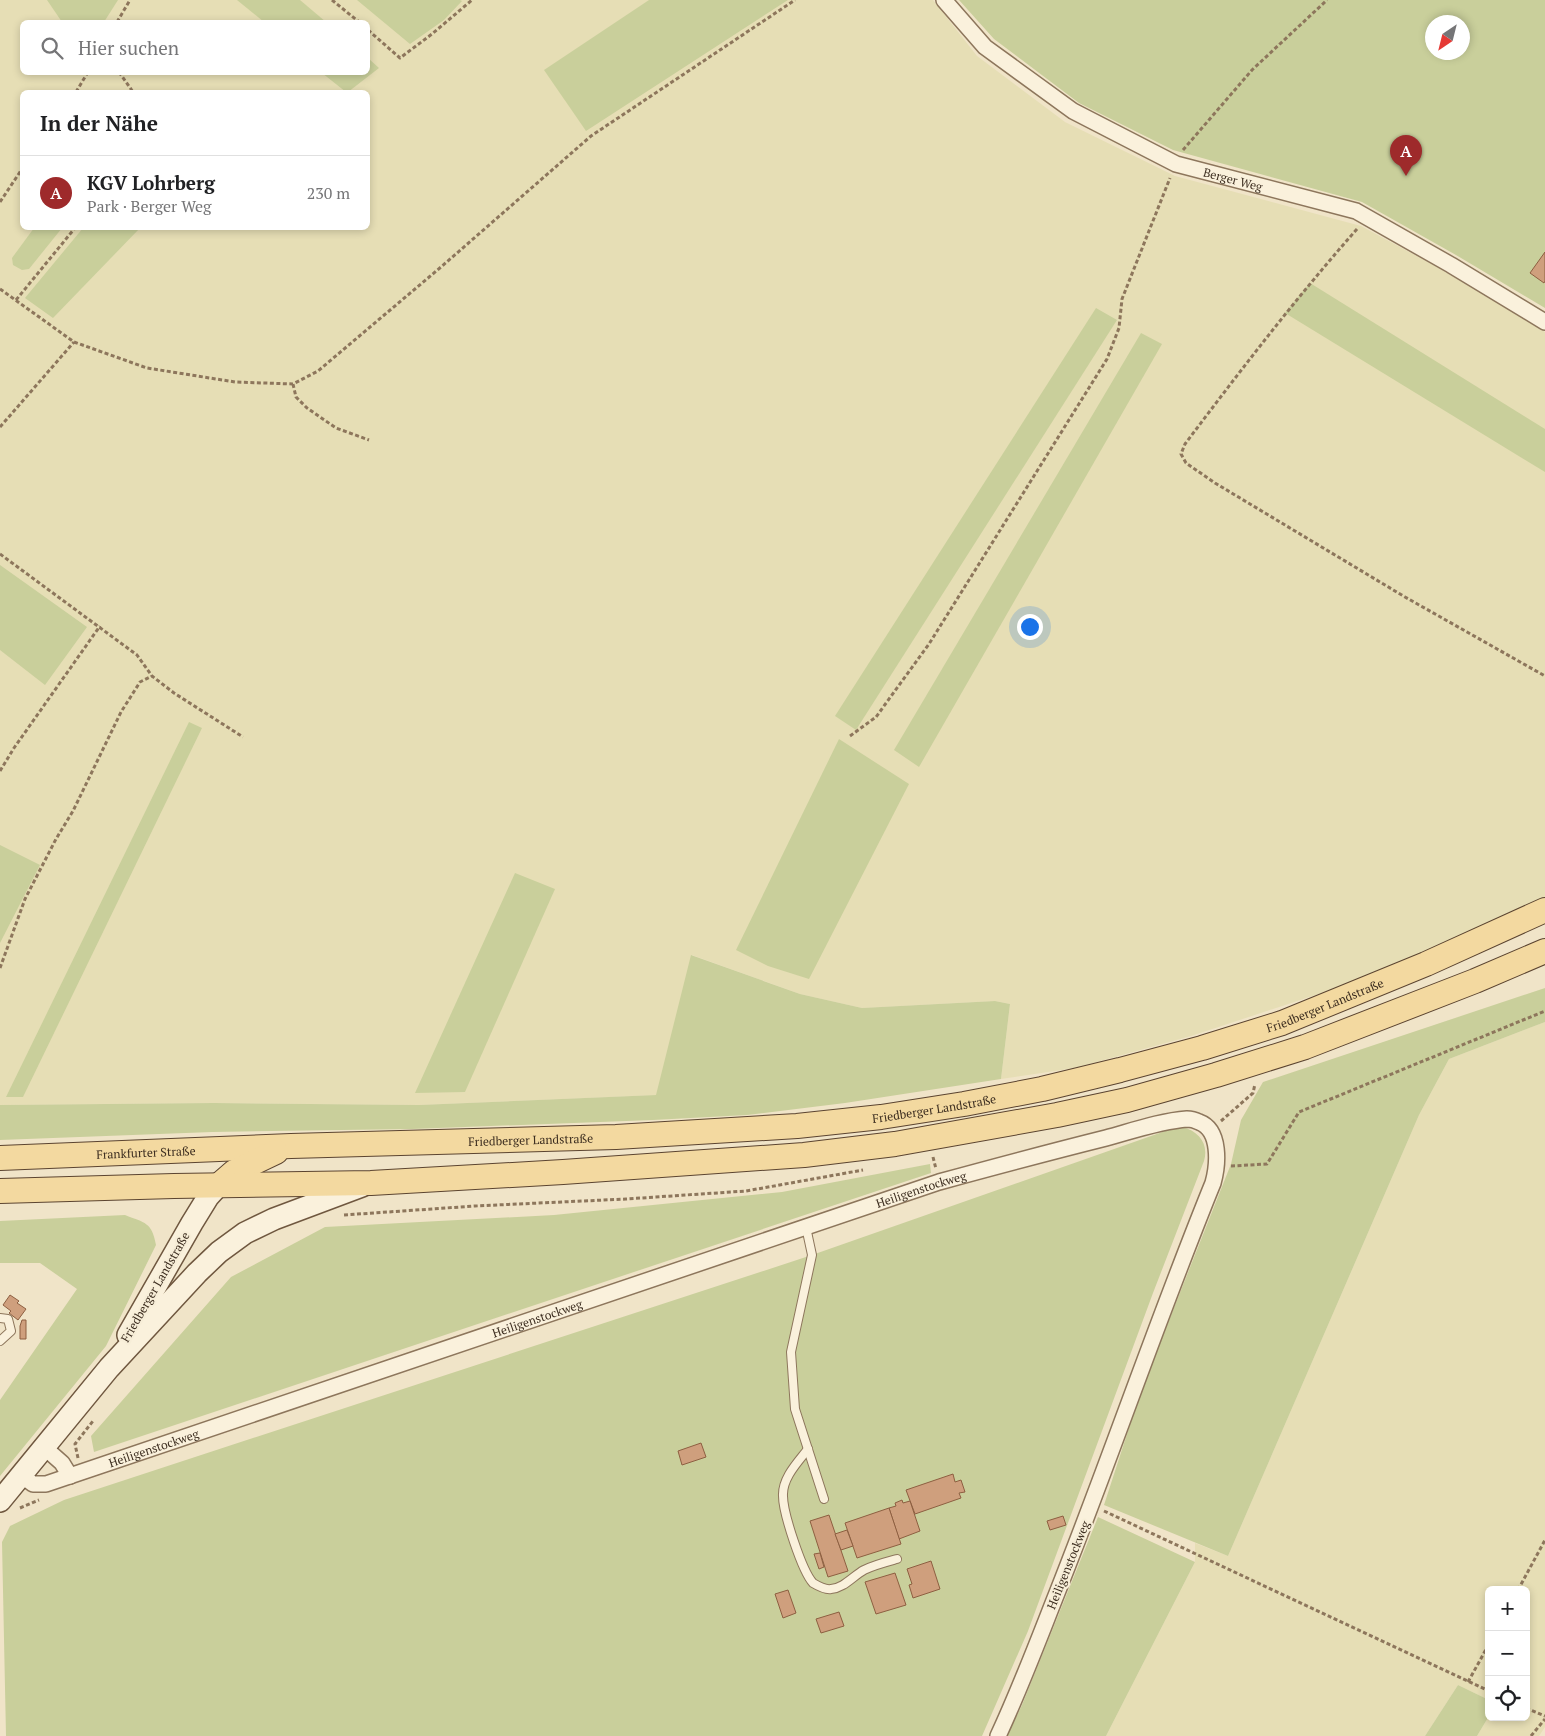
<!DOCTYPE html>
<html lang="de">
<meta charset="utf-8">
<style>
body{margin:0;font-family:"PT Serif",serif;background:#f2f2f2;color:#202124}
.controls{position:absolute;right:15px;bottom:15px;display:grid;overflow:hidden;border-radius:8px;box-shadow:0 2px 8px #0003}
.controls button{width:45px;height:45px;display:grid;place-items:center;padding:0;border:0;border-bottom:1px solid #e0e0e0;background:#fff;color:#202124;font:25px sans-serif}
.compass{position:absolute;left:1425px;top:15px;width:45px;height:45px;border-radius:50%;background:#fff;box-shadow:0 2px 8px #0003;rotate:215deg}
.you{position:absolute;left:1029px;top:626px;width:18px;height:18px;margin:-12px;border:4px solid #fff;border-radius:50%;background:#1a73e8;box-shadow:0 0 0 8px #1a73e833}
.badge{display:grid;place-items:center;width:32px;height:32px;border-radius:50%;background:#9e2a2b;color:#fff;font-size:16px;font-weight:700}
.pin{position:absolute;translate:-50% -41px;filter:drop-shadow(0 1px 2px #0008)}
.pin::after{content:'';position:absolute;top:26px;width:18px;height:15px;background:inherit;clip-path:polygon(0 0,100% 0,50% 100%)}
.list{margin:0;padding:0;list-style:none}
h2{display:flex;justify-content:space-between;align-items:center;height:65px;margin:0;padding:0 20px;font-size:21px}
h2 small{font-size:16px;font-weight:400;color:#757577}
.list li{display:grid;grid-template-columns:32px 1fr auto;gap:15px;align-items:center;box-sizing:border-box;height:75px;padding:0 20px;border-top:1px solid #e0e0e0}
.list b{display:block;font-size:19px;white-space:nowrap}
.list p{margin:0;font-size:16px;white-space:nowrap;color:#757577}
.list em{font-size:16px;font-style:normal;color:#757577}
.icon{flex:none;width:28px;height:28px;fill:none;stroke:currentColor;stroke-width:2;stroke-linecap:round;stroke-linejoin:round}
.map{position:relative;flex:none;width:1545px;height:1736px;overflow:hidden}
.search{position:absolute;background:#fff;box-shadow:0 2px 8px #0003;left:20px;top:20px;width:350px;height:55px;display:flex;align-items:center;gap:12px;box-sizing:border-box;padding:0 18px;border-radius:8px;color:#757577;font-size:19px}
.panel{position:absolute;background:#fff;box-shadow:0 2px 8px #0003;left:20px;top:90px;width:350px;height:140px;border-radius:8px}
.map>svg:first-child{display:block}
.farmland{fill:#e6deb5;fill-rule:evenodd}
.green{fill:#c9cf9b;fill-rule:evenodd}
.building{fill:#cf9f7d;stroke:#8d5f41}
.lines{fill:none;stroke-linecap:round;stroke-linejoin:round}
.lane-casing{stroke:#8d765c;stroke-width:10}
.street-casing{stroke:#8d765c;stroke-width:18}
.secondary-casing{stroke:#6f573f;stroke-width:24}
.primary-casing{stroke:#5b4430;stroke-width:26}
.path{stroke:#8d765c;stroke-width:3;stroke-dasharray:4 2.5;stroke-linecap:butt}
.lane{stroke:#faf1dc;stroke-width:8}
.street{stroke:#faf1dc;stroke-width:15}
.secondary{stroke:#faf1dc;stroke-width:21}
.primary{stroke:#f3d9a0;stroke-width:24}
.labels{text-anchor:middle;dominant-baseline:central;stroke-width:4.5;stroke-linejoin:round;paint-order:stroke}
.street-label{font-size:12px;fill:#3d2e20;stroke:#f7eed8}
</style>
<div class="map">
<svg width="1545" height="1736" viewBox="0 0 1545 1736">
<rect width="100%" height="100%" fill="#f0e4c8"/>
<g class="farmland">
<path d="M0 0H933L977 56 1065 122 1175 176 1361 226 1437 267 1545 332V897L1489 925 1346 985 1191 1036 1075 1068 1001 1079 1010 1004 995 1001 862 1008 800 994 692 955 657 1095 419 1105 214 1103 0 1105ZM22 22H368V72H22ZM22 92H368V228H22Z"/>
<polygon points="1545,1022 1545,1727 1539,1736 1477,1736 1489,1716 1526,1717 1526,1590 1489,1590 1489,1700 1458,1685 1425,1736 1106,1736 1195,1562 1195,1543 1228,1556 1419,1115 1449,1059"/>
</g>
<g class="green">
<polygon points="47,0 118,0 104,22 62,22"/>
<polygon points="237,0 300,0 326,22 264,22"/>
<polygon points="357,0 460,0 462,1 444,20 410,44"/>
<polygon points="649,0 788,0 586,131 544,70"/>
<path d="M959 0H1545V308L1456 255 1362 202 1173 150 1079 103 994 39ZM1432 22H1462V52H1432Z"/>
<polygon points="368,58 379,68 348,92 346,92 322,73 368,72"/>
<polygon points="34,228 62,228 29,269 22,270 13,265 12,258"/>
<polygon points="83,228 140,228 53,318 25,298"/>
<polygon points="1310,283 1545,429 1545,472 1285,313"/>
<polygon points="1096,308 1117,320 856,730 835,716"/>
<polygon points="1141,333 1162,344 919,767 894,750"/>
<polygon points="0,565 87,627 45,685 0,650"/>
<polygon points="189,722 202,728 23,1097 6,1097"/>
<polygon points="839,739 909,784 809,979 768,966 736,950"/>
<polygon points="0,845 40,865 0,943"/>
<polygon points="515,873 555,889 465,1092 415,1093"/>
<polygon points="691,955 800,994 862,1008 995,1001 1010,1004 1001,1079 845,1103 747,1115 653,1120 412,1129 212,1132 0,1140 0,1105 214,1103 419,1105 656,1095"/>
<polygon points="1545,988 1545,1022 1449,1059 1419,1115 1228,1556 1104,1505 1141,1391 1231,1164 1241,1120 1263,1082"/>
<path d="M1182 1127C1199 1131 1209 1144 1204 1161L1153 1293 1028 1631 982 1736H6L2 1542 10 1526 64 1500 812 1255 1171 1129Z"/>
<polygon points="930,1164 931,1173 94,1452 91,1436 231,1277 325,1227 554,1215 782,1192"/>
<path d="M125 1215C145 1223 152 1222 156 1245L106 1346 0 1476V1400L77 1289 40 1263H0V1221Z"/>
<polygon points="1098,1517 1195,1562 1106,1736 1007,1736 1022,1705"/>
<polygon points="1458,1685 1489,1700 1489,1716 1477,1736 1425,1736"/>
</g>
<g class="building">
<polygon points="1545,252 1545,281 1544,283 1530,273"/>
<polygon points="10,1295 19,1301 17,1303 26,1309 18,1320 9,1313 11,1311 3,1305"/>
<polygon points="22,1320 26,1320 26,1339 20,1339 20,1326"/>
<polygon points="701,1443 706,1457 682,1465 678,1451"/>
<polygon points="953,1474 955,1482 961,1480 965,1492 959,1493 961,1498 915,1514 906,1490"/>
<polygon points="902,1500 903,1503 910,1501 920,1531 899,1539 889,1508 896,1506 895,1503"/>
<polygon points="889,1508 901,1544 857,1558 845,1523"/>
<polygon points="829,1515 848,1571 828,1577 810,1521"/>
<polygon points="1063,1516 1066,1525 1050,1530 1047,1521"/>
<polygon points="847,1530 853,1546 841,1550 835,1534"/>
<polygon points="820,1553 824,1567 819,1569 814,1554"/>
<polygon points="931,1561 940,1589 913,1598 909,1585 912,1584 907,1569"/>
<polygon points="895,1573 906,1605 876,1614 865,1582"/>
<polygon points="788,1590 796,1613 783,1618 775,1594"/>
<polygon points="839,1612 844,1626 821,1633 816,1619"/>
</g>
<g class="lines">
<g class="lane-casing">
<g id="lane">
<polyline points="806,1227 812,1255 791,1352 795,1409 824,1499"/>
<polyline points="0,1318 8,1319 11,1331 0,1341"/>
<path d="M808 1449C798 1462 782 1478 783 1496 783 1513 802 1571 813 1583 818 1586 825 1590 831 1589 844 1588 853 1576 864 1570 874 1565 886 1562 897 1559"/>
</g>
</g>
<g class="street-casing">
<g id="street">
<path id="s1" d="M944 0 985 47 1073 111 1176 164 1356 211 1451 265 1545 322"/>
<polyline points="45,1448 62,1463 70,1476"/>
<path id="s2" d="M22 1476 33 1484H46L939 1182C994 1167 1050 1152 1106 1138 1132 1131 1160 1121 1187 1119 1191 1119 1195 1120 1199 1122 1221 1130 1218 1165 1213 1183 1158 1318 1111 1457 1057 1593 1038 1641 1020 1689 998 1736"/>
</g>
</g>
<g class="secondary-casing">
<g id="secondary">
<polyline points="128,1335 192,1223 208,1197 219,1185"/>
<polyline points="0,1501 109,1368 197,1273 219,1252 245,1233 274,1219 362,1186"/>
</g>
</g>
<g class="primary-casing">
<g id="primary">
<path id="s3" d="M0 1158 291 1146 616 1137 797 1126 881 1117 964 1104 1042 1089 1120 1070 1202 1048 1282 1023 1426 964 1545 910"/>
<polyline points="219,1185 234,1172 276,1152"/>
<polyline points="0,1191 174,1186 371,1183 563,1172 804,1155 895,1144 1057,1115 1127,1100 1216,1075 1305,1047 1475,981 1545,951"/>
</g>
</g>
<g class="path">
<polyline points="332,0 359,22"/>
<polyline points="117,22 130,0"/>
<polyline points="368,30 400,58 432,34 472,0"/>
<polyline points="119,72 133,92"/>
<polyline points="76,92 88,72"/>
<polyline points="1183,150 1252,70 1327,0"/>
<polyline points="0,202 22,169"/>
<path d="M1357 229C1296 298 1240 371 1185 444L1181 454 1186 463 1215 483 1405 597 1545 676"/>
<polyline points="0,289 74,342 147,368 235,382 293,384 318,371 441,267 591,136 795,0"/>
<polyline points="16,300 75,228"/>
<polyline points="293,384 296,397 307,408 336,428 369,440"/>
<polyline points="0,427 74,342"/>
<polyline points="0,554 137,655 152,676 174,693 243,737"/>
<polyline points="850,736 876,717 929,644 1107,359 1119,328 1122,299 1170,178"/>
<polyline points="0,771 14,748 100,626"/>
<polyline points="0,968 25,899 56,839 73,811 121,712 140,682 152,676"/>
<polyline points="1221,1121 1253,1093 1255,1084"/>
<polyline points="933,1157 936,1169"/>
<polyline points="1231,1166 1267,1164 1299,1112 1545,1011"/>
<polyline points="344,1215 475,1206 626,1199 746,1191 863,1170"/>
<polyline points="78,1458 75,1444 93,1421"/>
<polyline points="20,1508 39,1500"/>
<polyline points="1104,1511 1489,1691"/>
<polyline points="1518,1590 1545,1540"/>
<polyline points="1468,1682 1489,1644"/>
<polyline points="1526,1708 1545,1716"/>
<polyline points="1531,1736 1545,1719"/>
</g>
<use href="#lane" class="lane"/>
<use href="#street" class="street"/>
<use href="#secondary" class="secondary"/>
<use href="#primary" class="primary"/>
</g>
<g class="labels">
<g class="street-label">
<text stroke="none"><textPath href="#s1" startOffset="346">Berger Weg</textPath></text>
<text stroke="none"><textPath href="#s3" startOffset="1341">Friedberger Landstraße</textPath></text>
<text stroke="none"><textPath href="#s3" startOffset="936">Friedberger Landstraße</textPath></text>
<text stroke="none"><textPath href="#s3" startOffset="531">Friedberger Landstraße</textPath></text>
<text stroke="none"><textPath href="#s3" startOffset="146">Frankfurter Straße</textPath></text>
<text stroke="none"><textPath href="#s2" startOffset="950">Heiligenstockweg</textPath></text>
<text transform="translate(155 1287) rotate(-60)">Friedberger Landstraße</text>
<text stroke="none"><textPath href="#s2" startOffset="545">Heiligenstockweg</textPath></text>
<text stroke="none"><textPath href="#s2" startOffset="140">Heiligenstockweg</textPath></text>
<text transform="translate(1068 1565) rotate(-68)">Heiligenstockweg</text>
</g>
</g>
</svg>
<div class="controls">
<button>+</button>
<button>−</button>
<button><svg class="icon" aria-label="locate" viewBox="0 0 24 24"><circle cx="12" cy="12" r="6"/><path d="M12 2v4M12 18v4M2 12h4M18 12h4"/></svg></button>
</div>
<svg class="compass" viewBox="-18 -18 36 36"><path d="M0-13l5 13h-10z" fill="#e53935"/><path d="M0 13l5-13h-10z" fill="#757577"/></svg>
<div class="you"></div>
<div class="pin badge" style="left:1406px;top:176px">A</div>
<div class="search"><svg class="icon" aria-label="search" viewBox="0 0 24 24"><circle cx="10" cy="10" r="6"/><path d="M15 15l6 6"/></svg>Hier suchen</div>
<section class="panel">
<h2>In der Nähe<small></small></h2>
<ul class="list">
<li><span class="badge">A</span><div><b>KGV Lohrberg</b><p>Park · Berger Weg</p></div><em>230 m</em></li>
</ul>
</section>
</div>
